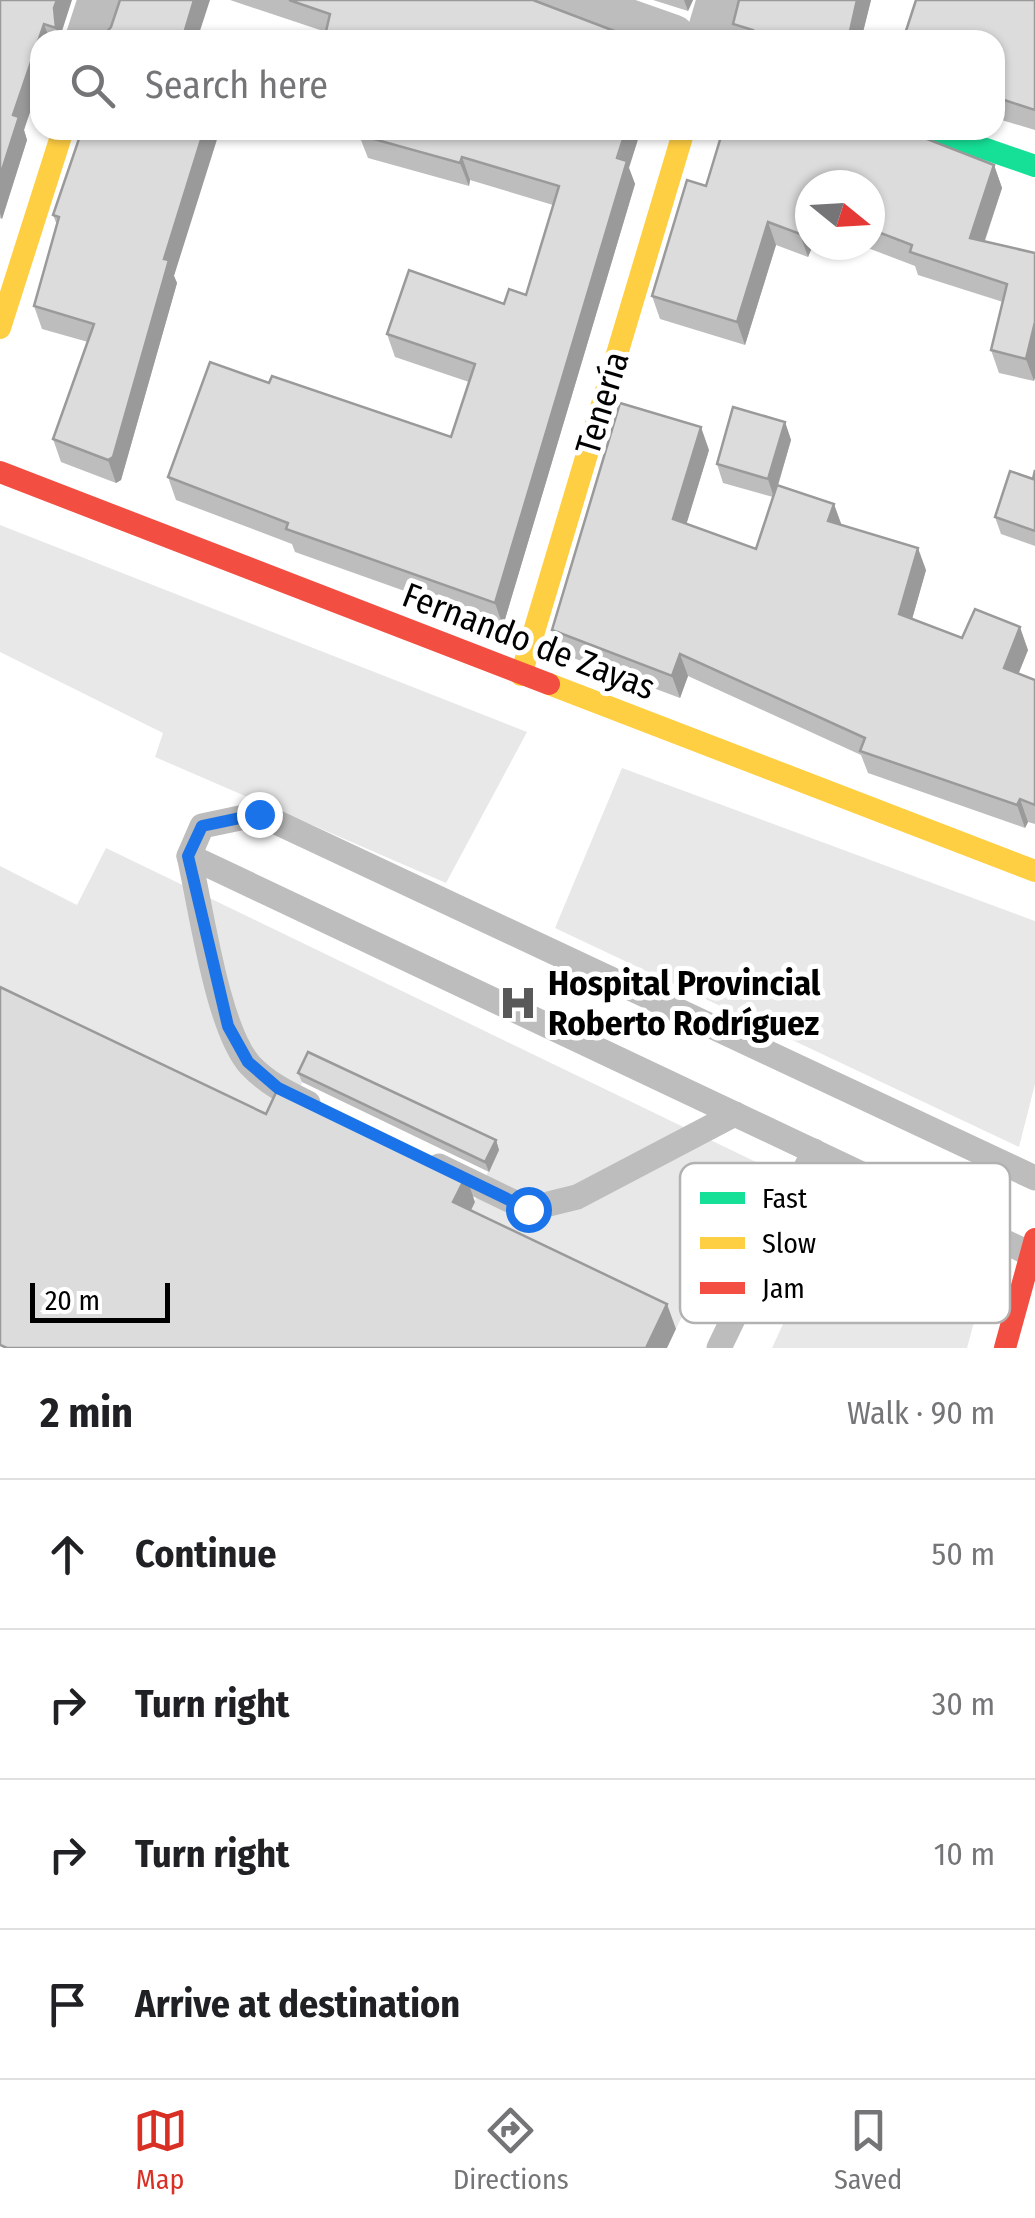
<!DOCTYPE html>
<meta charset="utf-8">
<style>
body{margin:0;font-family:"Fira Sans Condensed",sans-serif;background:#f2f2f2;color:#202124}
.compass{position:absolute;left:795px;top:170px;width:90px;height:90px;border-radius:50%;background:#fff;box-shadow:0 2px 8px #0004;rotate:108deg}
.scale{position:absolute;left:30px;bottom:25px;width:140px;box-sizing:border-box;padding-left:10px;border:5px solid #000;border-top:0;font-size:28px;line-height:35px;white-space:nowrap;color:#000;-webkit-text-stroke:8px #fff;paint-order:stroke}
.stop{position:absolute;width:30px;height:30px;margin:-22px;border:8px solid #1a73e8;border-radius:50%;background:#fff}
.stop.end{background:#1a73e8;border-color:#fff;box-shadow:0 2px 10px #0008}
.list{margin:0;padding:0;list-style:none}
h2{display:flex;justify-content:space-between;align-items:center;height:130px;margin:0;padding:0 40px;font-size:42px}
h2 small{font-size:32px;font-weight:400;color:#757577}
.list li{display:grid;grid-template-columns:65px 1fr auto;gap:30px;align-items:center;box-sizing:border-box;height:150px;padding:0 40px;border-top:2px solid #e0e0e0}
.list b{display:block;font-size:38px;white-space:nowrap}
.list em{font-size:32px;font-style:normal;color:#757577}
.icon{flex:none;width:55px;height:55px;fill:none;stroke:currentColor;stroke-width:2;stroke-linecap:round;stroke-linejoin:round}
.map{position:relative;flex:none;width:1035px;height:1348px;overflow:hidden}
.search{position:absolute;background:#fff;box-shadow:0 2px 8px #0004;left:30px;right:30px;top:30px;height:110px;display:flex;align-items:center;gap:25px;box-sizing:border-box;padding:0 35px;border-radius:30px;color:#757577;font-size:38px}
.sheet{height:730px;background:#fff}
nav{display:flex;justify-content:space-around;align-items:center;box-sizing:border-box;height:140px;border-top:2px solid #e0e0e0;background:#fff;font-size:28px;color:#757577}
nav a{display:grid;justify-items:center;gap:5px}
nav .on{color:#d93025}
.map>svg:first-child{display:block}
.green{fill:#e8e8e8}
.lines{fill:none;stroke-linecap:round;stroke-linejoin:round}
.lane{stroke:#bdbdbd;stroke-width:25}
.street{stroke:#bdbdbd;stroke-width:52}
.fast{stroke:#16e098;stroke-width:22}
.slow{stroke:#ffcf43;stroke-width:22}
.jam{stroke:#f24e42;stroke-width:22}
.wall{fill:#bdbdbd}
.shaded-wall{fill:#9a9a9a}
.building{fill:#dcdcdc;stroke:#9a9a9a;stroke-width:2.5}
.route{stroke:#1a73e8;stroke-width:12}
.labels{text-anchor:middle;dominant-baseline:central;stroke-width:10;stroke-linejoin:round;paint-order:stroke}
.street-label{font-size:35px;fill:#000;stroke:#fff}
.poi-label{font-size:35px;font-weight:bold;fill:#000;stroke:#fff;text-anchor:start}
.key{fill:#fff;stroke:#b2b2b2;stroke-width:2.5}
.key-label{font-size:28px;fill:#000}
</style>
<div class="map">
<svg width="1035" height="1348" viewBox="0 0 1035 1348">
<rect width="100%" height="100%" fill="#fff"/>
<g class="green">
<polygon points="0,525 527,732 446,883 155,757 163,733 0,652"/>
<polygon points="622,768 1035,921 1035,1084 1019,1147 555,928"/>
<polygon points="106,848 756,1162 676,1329 463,1227 498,1150 312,1062 275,1139 0,1008 0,866 77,905"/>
<polygon points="833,1216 983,1289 967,1348 772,1348"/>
</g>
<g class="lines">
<g class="lane">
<path d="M189 856C201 907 217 1028 250 1065 267 1083 287 1093 308 1103"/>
<polyline points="439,1166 528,1209 577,1197 735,1114"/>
<polyline points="1035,1178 259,814 202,826 189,856 1035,1256"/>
<polyline points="719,1348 814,1151"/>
</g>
<g class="street">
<polyline points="557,0 671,40"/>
<polyline points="91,40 104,0"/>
<polyline points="711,40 723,0"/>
</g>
<polyline class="fast" points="931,130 1035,166"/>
<g class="slow">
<polyline points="0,328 63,130"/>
<polyline points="521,675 684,130"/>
<polyline points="549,684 1035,871"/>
</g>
<g class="jam">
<polyline points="0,472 549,684"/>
<polyline points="1005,1348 1035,1239"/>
</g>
</g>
<g class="wall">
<polygon points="0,0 62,31 63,40 40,40 24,130 27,140 2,219 0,218"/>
<polygon points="230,0 533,0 326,32"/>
<polygon points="653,0 693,0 688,11"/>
<polygon points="739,0 871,0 861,40 739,40 733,24"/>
<polygon points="1035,0 1035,130 995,118 995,40"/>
<polygon points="82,130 174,276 177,283 121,480 116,483 61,462 53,439 88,342 42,329 34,306 57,225 53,215"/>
<polygon points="723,130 904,130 994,165 1002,188 985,241 1035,253 1034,381 999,373 991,350 1003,302 918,275 915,266 860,245 870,245 870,185 810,185 810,245 813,245 808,257 776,245 745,345 660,319 652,296 687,180 706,186"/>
<polygon points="359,135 629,168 635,184 503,626 295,552 292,544 176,500 168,477 269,383 451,437 469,382 395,357 387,334 504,304 526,295 553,205 470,180 469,186 368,158"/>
<polygon points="785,422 791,440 778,486 841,525 926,570 912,619 962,638 1028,650 1018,674 1035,680 1035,824 1028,822 1025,828 868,773 861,755 688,676 680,698 560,653 552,630 709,450 686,524 756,549 773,497 723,483 717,464"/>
<polygon points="1035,470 1035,546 1001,534 995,517 1033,479"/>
<polygon points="298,1073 496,1140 499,1150 489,1172 302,1082"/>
</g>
<g class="shaded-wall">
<polygon points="57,0 72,0 62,31 63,40 60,40 56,28 54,8"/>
<polygon points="194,0 210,0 197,40 182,40"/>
<polygon points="684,0 693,0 688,11"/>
<polygon points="857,0 871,0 861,40 848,40"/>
<polygon points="44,24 50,40 40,40 40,83 24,130 27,140 2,219 0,213 0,176 13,115"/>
<polygon points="204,130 220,130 174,276 177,283 121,480 116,483 108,460 164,259"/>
<polygon points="626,130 641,130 629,168 635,184 503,626 495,603"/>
<polygon points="462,157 470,180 469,186 460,163"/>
<polygon points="994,165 1002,188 978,260 970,238"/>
<polygon points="810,208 810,245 813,245 808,257 800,234"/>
<polygon points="768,222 776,245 745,345 737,322"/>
<polygon points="1035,322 1035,378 1034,381 1026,359"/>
<polygon points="785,422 791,440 774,498 768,479"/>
<polygon points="701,427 709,450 681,542 673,519"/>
<polygon points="834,504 842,526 828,521"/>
<polygon points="918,548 926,570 907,637 899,614"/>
<polygon points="1020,627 1028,650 1012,690 1004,668"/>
<polygon points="680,654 688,676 680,698 672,676"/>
<polygon points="1020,799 1028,822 1025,828 1017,805"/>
<polygon points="496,1140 499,1150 489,1172 485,1162"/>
<polygon points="466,1176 475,1202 463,1227 453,1202"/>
<polygon points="667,1304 676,1329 667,1348 646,1348"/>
</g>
<g class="building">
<polygon points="0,0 57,0 54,8 56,28 44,24 13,115 19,117 0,176"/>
<polygon points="120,0 194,0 182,40 100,40 111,27"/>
<polygon points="289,0 533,0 638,40 324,40 330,14"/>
<polygon points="739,0 857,0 848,40 750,40 753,30 733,24"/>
<polygon points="916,0 1035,0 1035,110 995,97 995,40 903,40"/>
<polygon points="82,130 204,130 164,259 169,260 113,457 108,460 53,439 94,324 34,306 59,217 53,215"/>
<polygon points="361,130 626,130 617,158 627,161 495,603 286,529 288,523 168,477 210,362 269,383 272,376 451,437 475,364 387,334 409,270 504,304 509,289 526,295 559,186 462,157 460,163 359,135"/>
<polygon points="723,130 904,130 994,165 970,238 1035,253 1035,322 1026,359 991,350 1007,284 910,252 912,245 870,229 870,185 810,185 810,208 800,234 768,222 737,322 652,296 687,180 706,186"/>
<polygon points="620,403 701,427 673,519 756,549 777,485 834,504 828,521 918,548 899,614 962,638 975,609 1020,627 1004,668 1035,680 1035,805 1020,799 1017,805 860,751 865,738 680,654 672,676 552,630"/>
<polygon points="733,407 785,422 768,479 717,464"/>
<polygon points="1035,470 1035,531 995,517 1010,471 1033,479"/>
<polygon points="0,987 266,1114 279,1086 466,1176 453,1202 667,1304 646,1348 7,1348 0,1345"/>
<polygon points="308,1052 496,1140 485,1162 298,1073"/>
</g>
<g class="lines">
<polyline class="route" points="259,814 202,826 188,856 228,1026 248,1062 278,1088 528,1209"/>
</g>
<defs>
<g id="hospital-bare" transform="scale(3)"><path d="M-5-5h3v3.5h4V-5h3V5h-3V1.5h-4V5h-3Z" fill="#595959" stroke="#fff" stroke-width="2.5" paint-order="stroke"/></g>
</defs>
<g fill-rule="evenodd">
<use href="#hospital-bare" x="518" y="1003"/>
</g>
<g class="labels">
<g class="street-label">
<text transform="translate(602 403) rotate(-73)">Tenería</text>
<text transform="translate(529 641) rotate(21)">Fernando de Zayas</text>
</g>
<g class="poi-label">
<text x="548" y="983">Hospital Provincial<tspan x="548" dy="40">Roberto Rodríguez</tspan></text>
</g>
</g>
<rect x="680" y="1163" width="330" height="160" rx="15" class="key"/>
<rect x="700" y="1192" width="45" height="12" fill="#16e098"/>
<rect x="700" y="1237" width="45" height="12" fill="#ffcf43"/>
<rect x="700" y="1282" width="45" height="12" fill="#f24e42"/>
<g class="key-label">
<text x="762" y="1208">Fast</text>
<text x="762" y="1253">Slow</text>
<text x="762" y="1298">Jam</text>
</g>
</svg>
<svg class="compass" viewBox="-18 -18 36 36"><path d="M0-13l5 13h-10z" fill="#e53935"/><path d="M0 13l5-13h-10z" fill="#757577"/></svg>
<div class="scale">20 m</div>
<div class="stop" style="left:528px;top:1209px"></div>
<div class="stop end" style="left:259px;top:814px"></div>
<div class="search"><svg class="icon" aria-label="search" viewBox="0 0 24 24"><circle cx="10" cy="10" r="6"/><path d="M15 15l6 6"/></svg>Search here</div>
</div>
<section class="sheet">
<h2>2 min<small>Walk · 90 m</small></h2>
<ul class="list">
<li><svg class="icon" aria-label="ahead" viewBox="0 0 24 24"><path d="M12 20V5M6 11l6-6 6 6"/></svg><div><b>Continue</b></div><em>50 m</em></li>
<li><svg class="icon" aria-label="right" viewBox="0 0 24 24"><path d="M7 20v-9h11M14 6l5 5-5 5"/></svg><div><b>Turn right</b></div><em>30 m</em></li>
<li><svg class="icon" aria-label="right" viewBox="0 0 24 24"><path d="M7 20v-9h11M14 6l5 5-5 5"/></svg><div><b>Turn right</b></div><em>10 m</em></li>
<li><svg class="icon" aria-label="arrive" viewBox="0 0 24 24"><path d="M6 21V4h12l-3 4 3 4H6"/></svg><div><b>Arrive at destination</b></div></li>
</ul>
</section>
<nav>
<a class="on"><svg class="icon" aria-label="map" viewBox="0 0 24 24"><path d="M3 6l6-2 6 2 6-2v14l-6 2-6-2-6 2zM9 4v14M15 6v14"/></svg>Map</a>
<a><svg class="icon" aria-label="directions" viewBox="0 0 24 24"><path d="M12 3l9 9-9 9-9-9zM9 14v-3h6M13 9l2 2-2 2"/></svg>Directions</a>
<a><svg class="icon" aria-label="saved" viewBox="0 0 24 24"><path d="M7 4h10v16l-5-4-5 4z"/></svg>Saved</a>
</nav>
